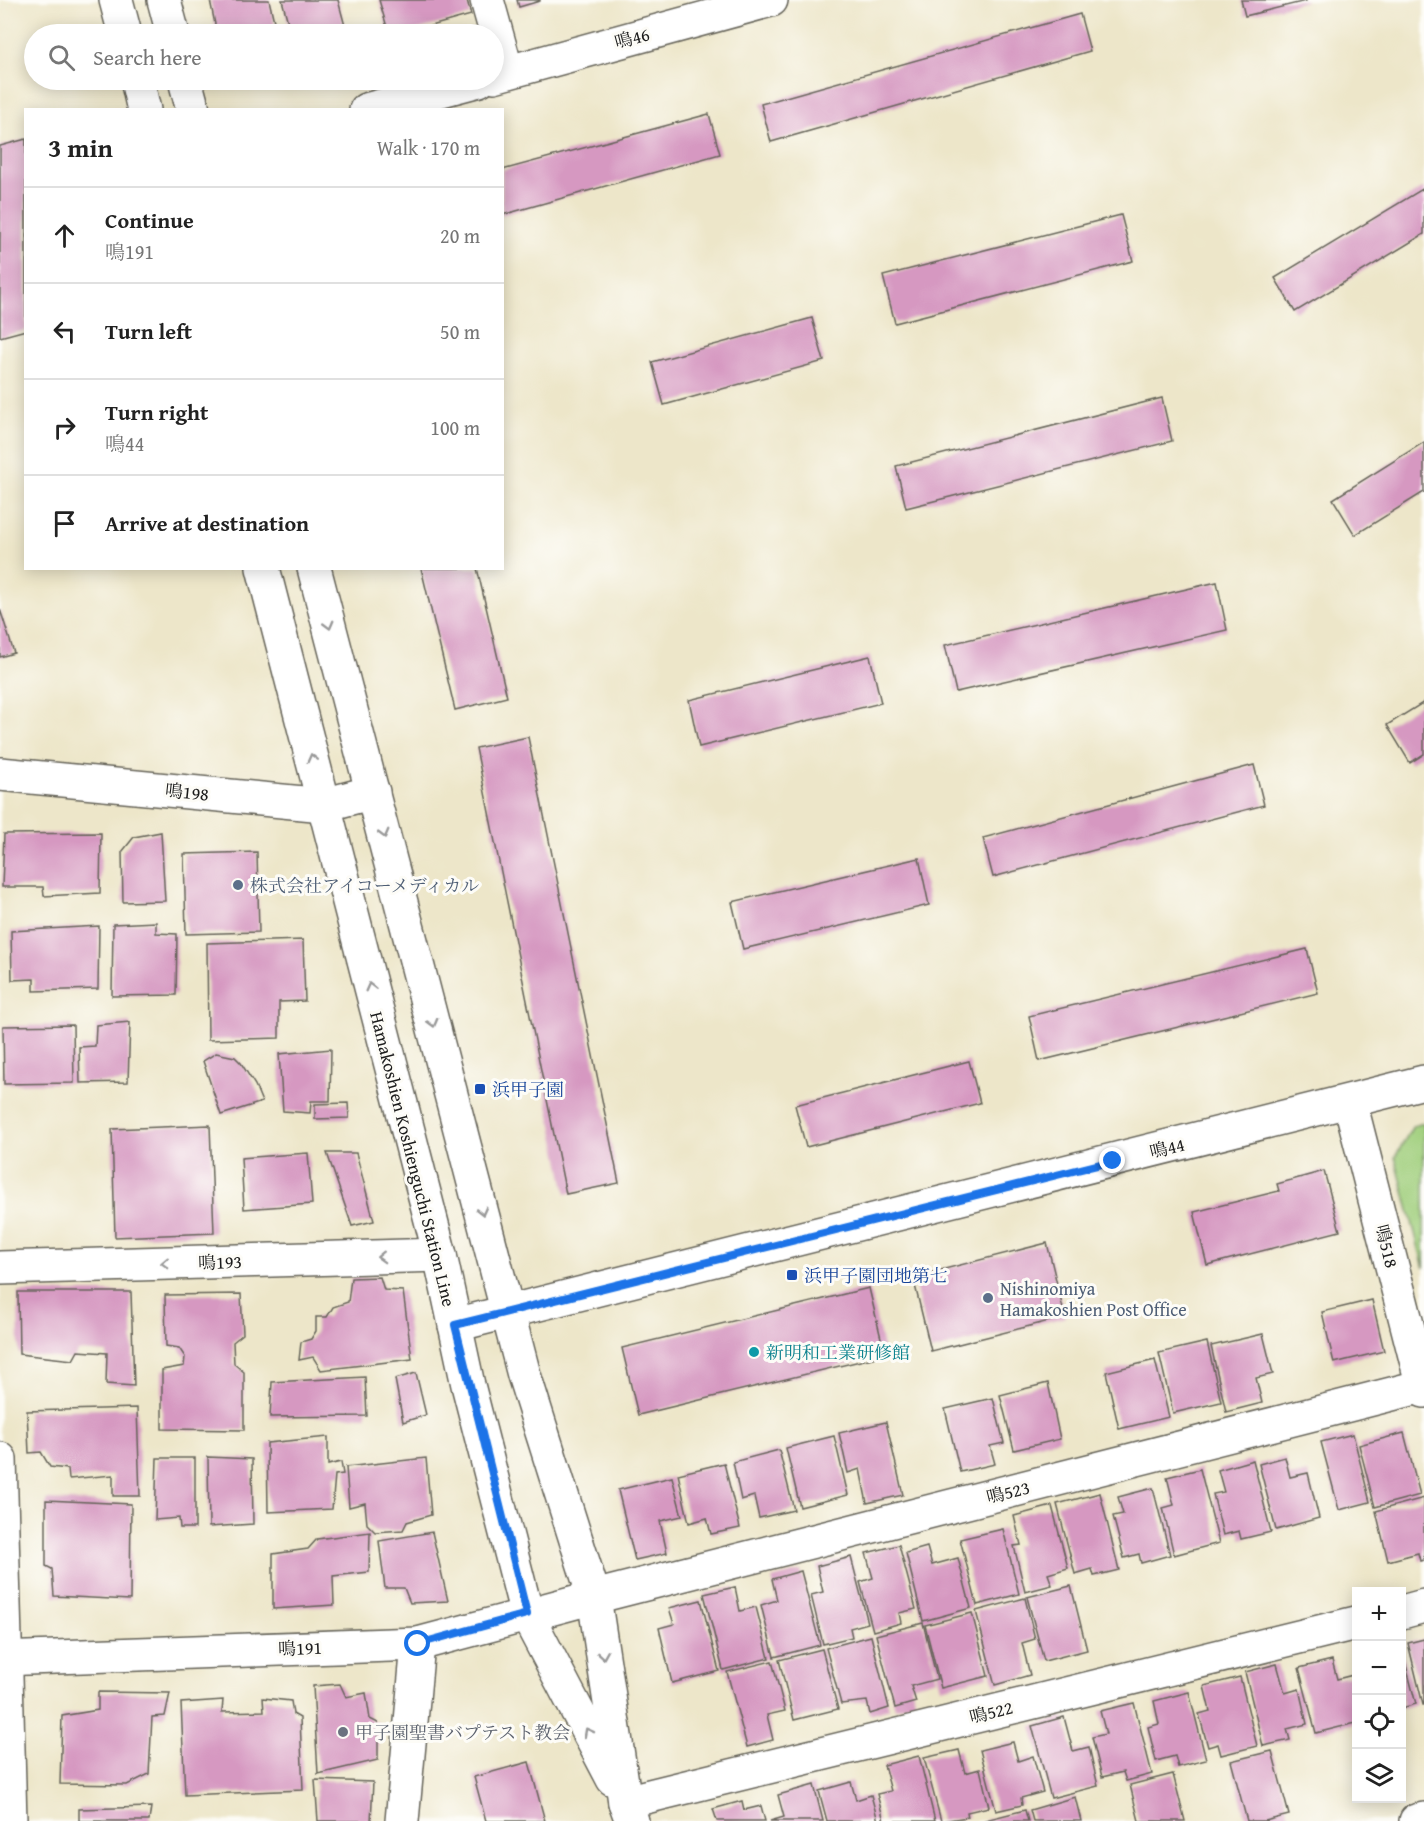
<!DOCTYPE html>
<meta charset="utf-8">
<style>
body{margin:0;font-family:"Gentium Book Plus","Noto Serif JP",serif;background:#f2f2f2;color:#222}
.controls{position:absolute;right:18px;bottom:18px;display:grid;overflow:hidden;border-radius:0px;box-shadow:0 3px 15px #0003}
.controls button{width:54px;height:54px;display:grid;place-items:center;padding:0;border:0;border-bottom:2px solid #e0e0e0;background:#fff;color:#222;font:30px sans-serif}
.stop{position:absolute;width:18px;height:18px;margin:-14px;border:4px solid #1a73e8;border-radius:50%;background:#fff}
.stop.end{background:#1a73e8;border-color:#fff;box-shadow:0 2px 6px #0008}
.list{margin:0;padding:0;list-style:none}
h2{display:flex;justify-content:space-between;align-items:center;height:78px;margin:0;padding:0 24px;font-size:26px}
h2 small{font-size:20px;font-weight:400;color:#767676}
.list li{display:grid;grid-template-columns:39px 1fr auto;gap:18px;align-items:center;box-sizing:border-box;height:96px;padding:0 24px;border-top:2px solid #e0e0e0}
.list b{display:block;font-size:22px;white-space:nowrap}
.list p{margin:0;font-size:20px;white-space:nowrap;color:#767676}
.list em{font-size:20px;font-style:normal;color:#767676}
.icon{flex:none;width:33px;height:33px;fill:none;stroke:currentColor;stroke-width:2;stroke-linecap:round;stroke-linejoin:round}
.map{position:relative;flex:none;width:1424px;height:1821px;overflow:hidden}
.search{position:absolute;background:#fff;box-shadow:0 3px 15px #0003;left:24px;top:24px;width:480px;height:66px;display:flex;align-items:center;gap:15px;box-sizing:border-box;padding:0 21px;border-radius:33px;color:#767676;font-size:22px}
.panel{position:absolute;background:#fff;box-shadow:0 3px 15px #0003;left:24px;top:108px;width:480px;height:462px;border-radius:0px}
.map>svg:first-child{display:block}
.green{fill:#a0cf7d;stroke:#5e764c;stroke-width:1.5}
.building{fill:#d698c1}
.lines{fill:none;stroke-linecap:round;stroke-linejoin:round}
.street-casing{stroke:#656359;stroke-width:36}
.secondary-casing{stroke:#656359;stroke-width:36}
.street{stroke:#fff;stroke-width:33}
.secondary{stroke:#fff;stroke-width:33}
.oneway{stroke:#999}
.route{stroke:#1a73e8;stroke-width:8}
.service-dot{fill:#5c6f8a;stroke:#fdfcf7;stroke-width:2}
.transit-dot{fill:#1a4fb4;stroke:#fdfcf7;stroke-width:2}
.culture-dot{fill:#0f9aa8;stroke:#fdfcf7;stroke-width:2}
.worship-dot{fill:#6b7280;stroke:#fdfcf7;stroke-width:2}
.labels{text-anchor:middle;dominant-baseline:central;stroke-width:6;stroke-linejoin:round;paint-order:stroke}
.street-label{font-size:18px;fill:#1c1c1c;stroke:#fdfcf7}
.service-label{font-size:18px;fill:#4e5e75;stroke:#fdfcf7;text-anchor:start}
.transit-label{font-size:18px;fill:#164399;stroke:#fdfcf7;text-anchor:start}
.culture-label{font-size:18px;fill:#0d838f;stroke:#fdfcf7;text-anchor:start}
.worship-label{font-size:18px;fill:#5b616d;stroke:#fdfcf7;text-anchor:start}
</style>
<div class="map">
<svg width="1424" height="1821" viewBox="0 0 1424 1821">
<rect width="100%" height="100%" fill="#fdfcf7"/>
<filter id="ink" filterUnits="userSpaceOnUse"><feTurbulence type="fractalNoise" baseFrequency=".0167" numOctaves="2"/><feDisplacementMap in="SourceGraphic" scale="12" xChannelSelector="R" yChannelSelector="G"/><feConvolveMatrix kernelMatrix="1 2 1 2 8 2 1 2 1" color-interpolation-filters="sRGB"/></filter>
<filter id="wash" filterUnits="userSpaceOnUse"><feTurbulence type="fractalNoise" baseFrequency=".008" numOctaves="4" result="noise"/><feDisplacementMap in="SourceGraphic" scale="24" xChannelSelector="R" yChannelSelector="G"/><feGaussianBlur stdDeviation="1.35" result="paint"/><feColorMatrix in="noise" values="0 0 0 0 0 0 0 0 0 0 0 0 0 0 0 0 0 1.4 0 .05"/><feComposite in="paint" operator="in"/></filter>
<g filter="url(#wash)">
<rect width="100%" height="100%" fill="#ede6c9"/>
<polygon class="green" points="1424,1123 1424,1268 1395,1157 1413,1126"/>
<g id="blocks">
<g class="building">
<polygon points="210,0 269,0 277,34 217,34"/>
<polygon points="282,0 338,0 345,26 324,34 291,34"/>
<polygon points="379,0 467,0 471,15 402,34 389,34"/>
<polygon points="517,0 540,0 540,1 519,7"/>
<polygon points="1241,0 1306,0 1306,1 1245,16"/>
<polygon points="1080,14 1090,51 771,142 761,104"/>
<polygon points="709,114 720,154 502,215 502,170"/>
<polygon points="26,139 26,330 0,337 0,146"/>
<polygon points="1424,188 1424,234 1295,312 1275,278"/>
<polygon points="1121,215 1133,261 895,323 883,276"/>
<polygon points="812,318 824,361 664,405 652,362"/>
<polygon points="1162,398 1172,441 906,508 896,466"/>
<polygon points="1424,442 1424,492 1355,535 1333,499"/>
<polygon points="421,568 477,568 507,697 455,710"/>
<polygon points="1217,582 1227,630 956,692 945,645"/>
<polygon points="0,609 14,653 0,657"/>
<polygon points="870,656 881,703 699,747 689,700"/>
<polygon points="1424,702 1424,754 1410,763 1387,725"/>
<polygon points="528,737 619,1183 566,1194 476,748"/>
<polygon points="1254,765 1264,805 993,877 983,838"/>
<polygon points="161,832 165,901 123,902 122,852 134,837"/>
<polygon points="101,833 100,893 44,896 43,887 2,887 4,834"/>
<polygon points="257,852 259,932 186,934 184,854"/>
<polygon points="919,858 929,905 743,949 732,902"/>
<polygon points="156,922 156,933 177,934 176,995 112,996 113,924"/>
<polygon points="99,926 98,989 34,991 34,979 12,980 11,931"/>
<polygon points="303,940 305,1001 279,1002 279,1038 208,1040 207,943"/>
<polygon points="1307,949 1318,993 1039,1061 1029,1016"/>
<polygon points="130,1022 128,1082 80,1083 79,1047 95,1046 96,1025"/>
<polygon points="73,1025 74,1083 4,1084 3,1026"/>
<polygon points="331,1049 330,1101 311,1101 310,1113 283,1111 279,1054"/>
<polygon points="216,1053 235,1057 241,1063 255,1085 262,1102 221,1115 203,1061"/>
<polygon points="969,1061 980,1103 806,1147 795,1105"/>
<polygon points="348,1103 349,1118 315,1119 315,1104"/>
<polygon points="210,1125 214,1233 115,1237 112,1129"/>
<polygon points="308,1153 312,1204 244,1209 241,1158"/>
<polygon points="327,1153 356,1153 374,1221 352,1226"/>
<polygon points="1324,1171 1340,1231 1207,1265 1194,1212 1279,1191 1277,1184"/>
<polygon points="1047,1243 1065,1317 931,1351 913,1277"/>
<polygon points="380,1277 384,1290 403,1291 412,1359 321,1370 313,1357 299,1360 301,1342 311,1339 316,1331 316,1317 327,1317 333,1307 348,1302 351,1278"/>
<polygon points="869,1288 885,1355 638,1415 622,1348"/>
<polygon points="18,1292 131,1292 134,1386 106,1384 107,1353 78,1351 73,1360 19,1354"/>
<polygon points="241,1294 243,1334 233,1342 234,1364 244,1372 244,1430 162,1429 162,1370 184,1366 185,1357 179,1348 166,1346 165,1295"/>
<polygon points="1372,1300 1384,1351 1334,1363 1322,1312"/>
<polygon points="1263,1334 1273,1374 1256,1378 1262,1403 1226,1412 1211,1346"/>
<polygon points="1207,1342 1221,1402 1173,1413 1159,1353"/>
<polygon points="1155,1360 1169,1417 1119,1429 1106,1372"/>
<polygon points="416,1373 426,1415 403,1422 395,1379"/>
<polygon points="365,1377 367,1416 270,1417 272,1382"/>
<polygon points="1048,1383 1060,1439 1014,1450 1000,1395"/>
<polygon points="993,1398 1004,1443 990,1446 995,1464 960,1472 945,1409"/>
<polygon points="137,1408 140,1496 113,1496 113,1475 69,1479 68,1469 50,1467 41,1452 29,1453 27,1411"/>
<polygon points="886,1422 903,1495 867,1503 860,1469 848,1473 839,1433"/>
<polygon points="1404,1433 1420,1495 1375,1507 1359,1445"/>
<polygon points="1353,1434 1370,1502 1339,1510 1321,1442"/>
<polygon points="834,1436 848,1495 800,1507 786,1448"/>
<polygon points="328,1437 328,1465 341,1462 343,1474 335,1475 332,1509 268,1512 267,1443"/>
<polygon points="779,1450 794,1510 759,1518 754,1496 741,1500 733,1462"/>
<polygon points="208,1457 252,1459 253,1524 209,1527"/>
<polygon points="1285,1457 1290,1477 1308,1473 1319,1518 1276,1530 1259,1464"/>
<polygon points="157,1458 195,1458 195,1528 180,1528 179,1518 155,1520"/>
<polygon points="426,1458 431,1515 407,1522 403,1530 375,1532 367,1524 365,1503 349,1507 346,1467"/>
<polygon points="1253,1460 1271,1532 1241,1539 1239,1531 1223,1535 1213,1494 1224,1492 1218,1470"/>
<polygon points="724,1463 740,1528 711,1534 707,1518 689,1523 678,1474"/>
<polygon points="1200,1469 1219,1543 1174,1555 1163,1508 1174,1505 1167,1477"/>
<polygon points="672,1477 682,1516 660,1521 667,1553 635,1560 618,1490"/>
<polygon points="1153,1488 1170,1555 1141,1563 1139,1554 1124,1558 1113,1516 1123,1514 1118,1497"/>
<polygon points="1100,1493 1119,1570 1094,1576 1092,1569 1075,1574 1057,1504"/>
<polygon points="1424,1498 1424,1560 1420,1561 1418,1553 1388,1561 1376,1511"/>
<polygon points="46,1500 131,1504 130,1600 54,1596 52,1569 46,1566"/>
<polygon points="1052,1506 1068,1568 1048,1574 1052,1585 1025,1592 1014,1546 1021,1545 1014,1516"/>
<polygon points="1003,1529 1019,1594 977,1605 960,1539"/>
<polygon points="370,1532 369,1572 333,1576 334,1605 273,1609 273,1554 308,1549 317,1539"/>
<polygon points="432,1532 448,1601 410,1603 404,1588 385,1588 379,1541"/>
<polygon points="899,1545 916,1609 899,1613 901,1623 873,1631 860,1582 873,1578 866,1553"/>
<polygon points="927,1547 932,1565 958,1558 971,1608 923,1621 906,1553"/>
<polygon points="851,1557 868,1623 850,1628 852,1637 823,1644 811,1595 823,1592 817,1566"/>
<polygon points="801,1571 820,1645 774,1657 761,1605 777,1600 772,1579"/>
<polygon points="1071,1586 1087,1650 1044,1661 1027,1597"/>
<polygon points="735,1587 740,1611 756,1607 769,1658 723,1670 704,1594"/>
<polygon points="1025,1598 1035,1639 1022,1643 1030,1675 995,1685 976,1611"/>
<polygon points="701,1600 719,1671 672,1683 659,1628 674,1624 669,1608"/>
<polygon points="972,1613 988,1676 941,1688 925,1625"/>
<polygon points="923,1623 937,1679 911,1686 916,1702 895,1708 876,1635"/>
<polygon points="871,1636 889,1708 870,1714 867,1701 841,1704 826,1648"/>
<polygon points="1424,1639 1424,1705 1423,1705 1408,1643"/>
<polygon points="822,1649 838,1709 794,1720 779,1660"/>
<polygon points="1402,1650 1416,1704 1402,1708"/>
<polygon points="1332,1660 1337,1679 1353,1675 1356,1690 1356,1723 1316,1733 1299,1668"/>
<polygon points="772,1661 785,1711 767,1715 773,1740 747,1747 727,1672"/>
<polygon points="1277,1664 1285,1693 1299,1689 1307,1724 1287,1729 1290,1740 1263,1746 1245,1672"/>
<polygon points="1240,1677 1257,1746 1221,1755 1218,1744 1208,1747 1199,1714 1210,1711 1204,1686"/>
<polygon points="340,1684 346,1697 366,1693 370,1719 378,1723 378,1760 318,1774 313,1686"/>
<polygon points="98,1692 170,1693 165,1716 152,1717 149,1774 127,1785 60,1784 62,1716 98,1710"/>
<polygon points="1189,1692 1206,1760 1178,1767 1175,1756 1156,1761 1148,1727 1159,1724 1154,1701"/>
<polygon points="263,1698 291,1701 293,1714 300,1718 303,1790 185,1795 181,1703 223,1700 222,1712 264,1711"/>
<polygon points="1134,1703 1152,1774 1126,1781 1123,1772 1102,1777 1092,1737 1106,1734 1100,1711"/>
<polygon points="1064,1717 1073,1751 1089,1747 1098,1786 1051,1798 1032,1726"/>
<polygon points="1013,1742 1018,1761 1033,1756 1043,1792 1021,1798 1022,1805 996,1811 980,1750"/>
<polygon points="959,1750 965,1773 980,1769 989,1807 967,1812 968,1817 941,1821 924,1758"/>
<polygon points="1272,1751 1289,1815 1265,1821 1247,1821 1231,1761"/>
<polygon points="919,1756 935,1821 884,1821 877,1794 891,1791 884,1765"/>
<polygon points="529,1762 545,1821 486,1821 474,1777"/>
<polygon points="1173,1774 1185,1821 1139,1821 1130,1785"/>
<polygon points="315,1780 373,1782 371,1821 318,1821"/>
<polygon points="851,1782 856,1800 871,1795 878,1821 827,1821 819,1791"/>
<polygon points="814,1785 823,1821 770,1821 784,1817 778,1795"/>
<polygon points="1075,1797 1081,1821 1033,1821 1030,1810"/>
<polygon points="742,1801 744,1810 761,1806 765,1821 717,1821 713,1809"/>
<polygon points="151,1807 149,1821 79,1821 79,1809"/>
<polygon points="1025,1810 1028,1821 985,1821 985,1820"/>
</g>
</g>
</g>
<g filter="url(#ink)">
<use href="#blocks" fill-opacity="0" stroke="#656359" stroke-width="1.5"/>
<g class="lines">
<g class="street-casing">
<g id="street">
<polyline points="487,0 507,72"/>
<polyline points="1350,1102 1424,1391"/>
<polyline points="0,1268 440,1255"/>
<polyline points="0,1459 10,1821"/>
<polyline points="594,1597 1423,1386"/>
<polyline points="1402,1612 1424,1606"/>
<polyline points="625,1802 1356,1623"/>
<polyline points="402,1821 418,1644"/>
<polyline points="1416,1821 1424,1819"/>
</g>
</g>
<g class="secondary-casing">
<g id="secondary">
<polyline points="116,0 125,34"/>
<polyline points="164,0 173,34"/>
<polyline points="494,76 771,0"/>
<polyline points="137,80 144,110"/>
<polyline points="185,80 193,110"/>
<polyline points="366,110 479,80"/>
<polyline points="263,568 440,1255 468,1385 527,1615 613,1779"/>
<polyline points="314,568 524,1375 594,1597 625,1802 632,1821"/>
<polyline points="0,774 324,805 373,792"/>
<polyline points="455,1325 1424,1082"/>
<polyline points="0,1659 418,1644 594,1597"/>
</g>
</g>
<use href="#street" class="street"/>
<use href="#secondary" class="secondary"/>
</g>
<defs><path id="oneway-chevron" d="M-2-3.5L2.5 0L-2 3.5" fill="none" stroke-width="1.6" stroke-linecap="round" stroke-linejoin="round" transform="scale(1.5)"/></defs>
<g class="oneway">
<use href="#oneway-chevron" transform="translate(329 625) rotate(75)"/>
<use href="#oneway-chevron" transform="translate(312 758) rotate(-104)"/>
<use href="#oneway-chevron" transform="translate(384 834) rotate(75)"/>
<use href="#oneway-chevron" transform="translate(370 987) rotate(-104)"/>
<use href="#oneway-chevron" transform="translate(433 1023) rotate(75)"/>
<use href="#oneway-chevron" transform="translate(482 1211) rotate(76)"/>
<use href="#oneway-chevron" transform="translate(381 1257) rotate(178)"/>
<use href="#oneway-chevron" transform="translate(165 1263) rotate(178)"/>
<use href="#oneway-chevron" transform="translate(603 1655) rotate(81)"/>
<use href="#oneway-chevron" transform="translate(588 1732) rotate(-118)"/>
</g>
</g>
<g class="lines" filter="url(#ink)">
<polyline class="route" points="418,1644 527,1614 455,1325 1113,1161"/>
</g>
<g class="service-dot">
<circle cx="238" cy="885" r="6"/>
<circle cx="988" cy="1298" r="6"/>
</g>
<g class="transit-dot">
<rect x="474" y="1083" width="12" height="12" rx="3"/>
<rect x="786" y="1269" width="12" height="12" rx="3"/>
</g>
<circle class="culture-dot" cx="754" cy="1352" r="6"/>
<circle class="worship-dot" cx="343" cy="1732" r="6"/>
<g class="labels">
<g class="street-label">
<text transform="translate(632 38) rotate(-15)">鳴46</text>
<text transform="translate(187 792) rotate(6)">鳴198</text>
<text transform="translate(1167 1148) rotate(-14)">鳴44</text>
<text transform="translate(413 1159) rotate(76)">Hamakoshien Koshienguchi Station Line</text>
<text transform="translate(1387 1246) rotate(76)">鳴518</text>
<text transform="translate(220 1262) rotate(-2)">鳴193</text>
<text transform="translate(1008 1492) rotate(-14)">鳴523</text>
<text transform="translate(300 1648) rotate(-2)">鳴191</text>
<text transform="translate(991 1712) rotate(-14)">鳴522</text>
</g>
<g class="service-label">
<text x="250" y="885">株式会社アイコーメディカル</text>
<text x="1000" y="1288">Nishinomiya<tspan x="1000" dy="21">Hamakoshien Post Office</tspan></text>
</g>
<g class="transit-label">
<text x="492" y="1089">浜甲子園</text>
<text x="804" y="1275">浜甲子園団地第七</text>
</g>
<g class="culture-label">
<text x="766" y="1352">新明和工業研修館</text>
</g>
<g class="worship-label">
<text x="355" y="1732">甲子園聖書バプテスト教会</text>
</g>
</g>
</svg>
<div class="controls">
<button>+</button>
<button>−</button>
<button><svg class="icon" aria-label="locate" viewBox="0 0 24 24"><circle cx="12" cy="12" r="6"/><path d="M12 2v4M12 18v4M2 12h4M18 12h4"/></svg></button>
<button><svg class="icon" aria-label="layers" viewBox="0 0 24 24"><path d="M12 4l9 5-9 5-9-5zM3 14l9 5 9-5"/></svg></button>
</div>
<div class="stop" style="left:418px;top:1644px"></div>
<div class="stop end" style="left:1113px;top:1161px"></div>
<div class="search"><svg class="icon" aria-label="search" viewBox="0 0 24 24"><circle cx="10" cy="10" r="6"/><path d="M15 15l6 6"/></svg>Search here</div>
<section class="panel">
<h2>3 min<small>Walk · 170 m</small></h2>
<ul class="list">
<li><svg class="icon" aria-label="ahead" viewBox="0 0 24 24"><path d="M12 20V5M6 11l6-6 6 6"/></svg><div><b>Continue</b><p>鳴191</p></div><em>20 m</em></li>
<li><svg class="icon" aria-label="left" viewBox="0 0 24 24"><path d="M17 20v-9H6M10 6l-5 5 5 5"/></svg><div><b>Turn left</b></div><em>50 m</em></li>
<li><svg class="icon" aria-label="right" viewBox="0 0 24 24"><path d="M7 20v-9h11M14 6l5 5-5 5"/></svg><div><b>Turn right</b><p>鳴44</p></div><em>100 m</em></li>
<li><svg class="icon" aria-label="arrive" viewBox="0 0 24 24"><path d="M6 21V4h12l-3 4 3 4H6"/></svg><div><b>Arrive at destination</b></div></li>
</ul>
</section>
</div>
